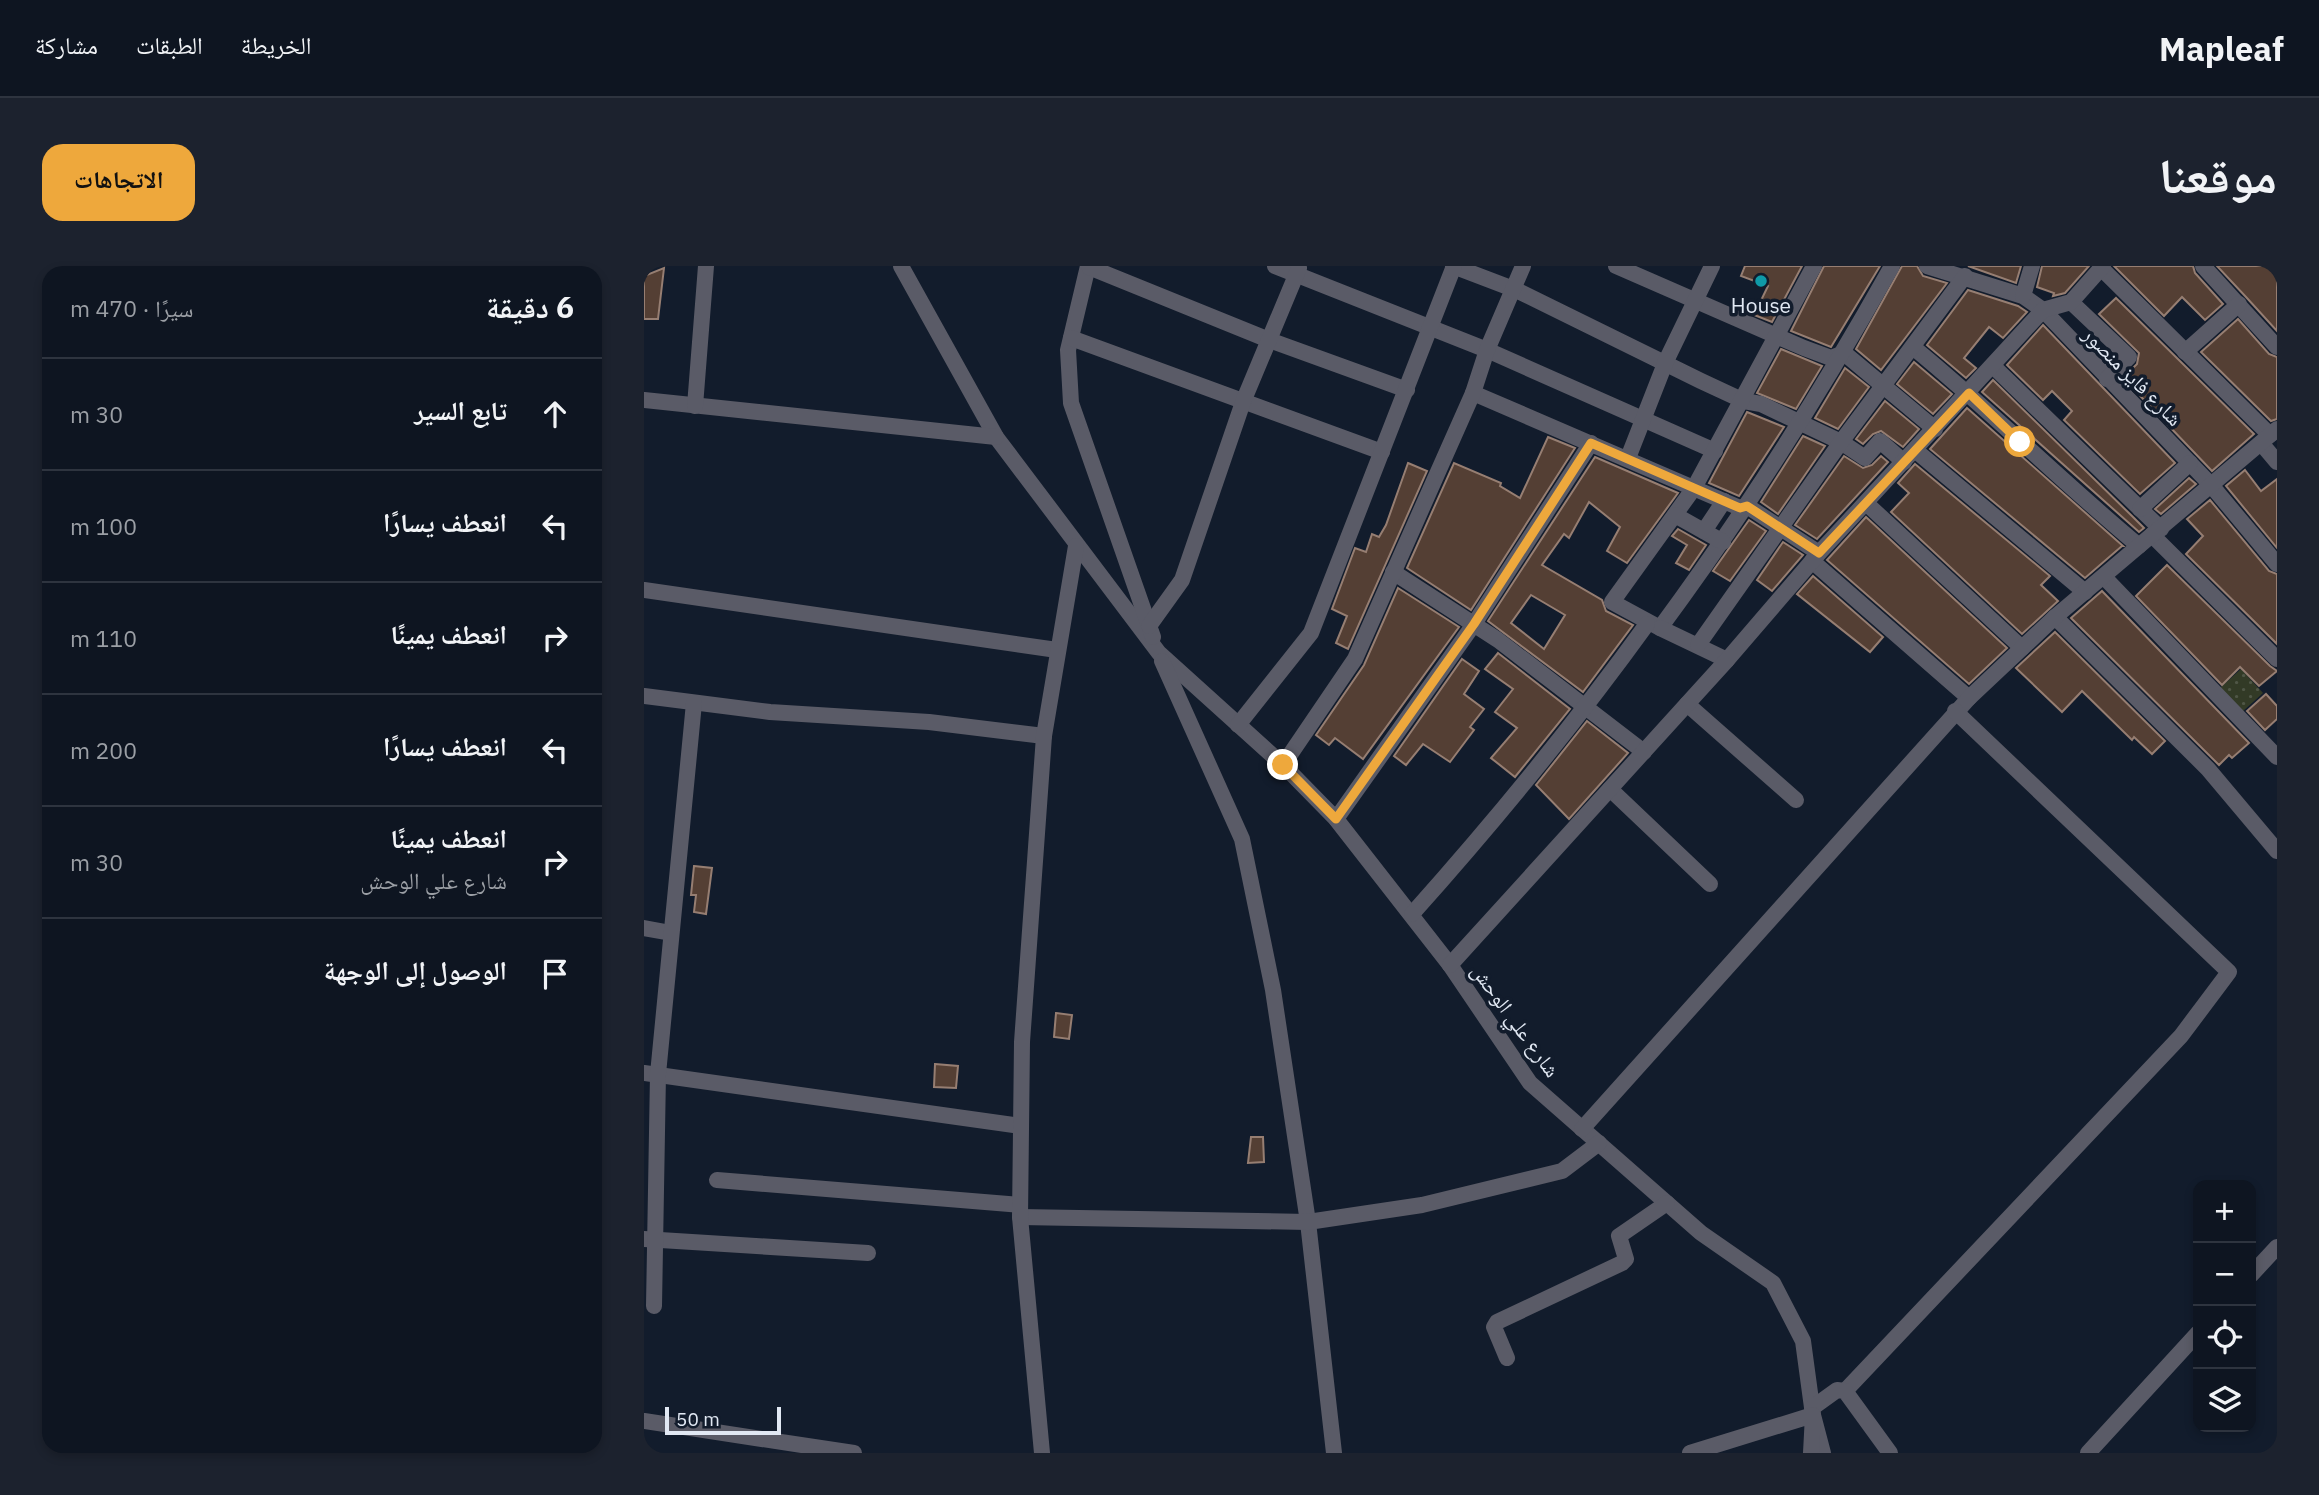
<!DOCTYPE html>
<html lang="ar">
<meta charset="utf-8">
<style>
body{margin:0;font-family:"IBM Plex Sans","Noto Naskh Arabic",sans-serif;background:#1c222e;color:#f1f3f6;direction:rtl}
.controls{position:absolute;right:21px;bottom:21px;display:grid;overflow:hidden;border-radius:14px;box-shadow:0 4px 10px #0003}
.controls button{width:63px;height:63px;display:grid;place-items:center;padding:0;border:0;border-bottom:2px solid #2e343f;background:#0e1521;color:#f1f3f6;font:35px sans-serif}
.scale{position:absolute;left:21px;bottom:18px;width:116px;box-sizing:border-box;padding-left:7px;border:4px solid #e1e8f3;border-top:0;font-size:19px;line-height:24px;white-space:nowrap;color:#e1e8f3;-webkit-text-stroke:5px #121c2c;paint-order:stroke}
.stop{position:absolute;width:21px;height:21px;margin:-16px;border:5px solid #eea83c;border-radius:50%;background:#fff}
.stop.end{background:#eea83c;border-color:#fff;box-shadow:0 2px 7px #0008}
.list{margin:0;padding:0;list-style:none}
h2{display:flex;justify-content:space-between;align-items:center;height:91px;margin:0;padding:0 28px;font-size:30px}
h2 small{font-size:23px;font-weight:400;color:#9b9fa5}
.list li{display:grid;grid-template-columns:46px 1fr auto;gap:21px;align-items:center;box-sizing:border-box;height:112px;padding:0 28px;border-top:2px solid #2e343f}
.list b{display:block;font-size:26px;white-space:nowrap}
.list p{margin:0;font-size:23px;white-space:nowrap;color:#9b9fa5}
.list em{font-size:23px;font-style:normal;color:#9b9fa5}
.icon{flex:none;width:38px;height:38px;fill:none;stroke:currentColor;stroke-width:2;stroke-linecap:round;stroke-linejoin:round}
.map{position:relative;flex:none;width:1633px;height:1187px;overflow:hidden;direction:ltr;border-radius:21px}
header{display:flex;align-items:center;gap:42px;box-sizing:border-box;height:98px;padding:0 35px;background:#0e1521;border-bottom:2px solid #2e343f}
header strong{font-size:33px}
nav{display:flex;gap:38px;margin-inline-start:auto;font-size:24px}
.intro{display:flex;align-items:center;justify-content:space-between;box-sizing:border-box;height:168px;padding:0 42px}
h1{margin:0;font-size:49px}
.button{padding:18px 32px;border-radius:21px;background:#eea83c;color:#111;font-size:24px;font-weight:700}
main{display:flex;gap:42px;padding:0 42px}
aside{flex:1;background:#0e1521;border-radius:21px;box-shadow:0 4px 10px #0003}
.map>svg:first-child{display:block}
.grass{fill:url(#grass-dots)}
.building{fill:#543f34;stroke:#967e72;stroke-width:2;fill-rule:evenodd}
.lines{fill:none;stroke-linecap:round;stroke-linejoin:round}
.minor{stroke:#5a5b67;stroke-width:16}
.route{stroke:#eea83c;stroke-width:9}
.culture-dot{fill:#0f9aa8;stroke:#121c2c;stroke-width:2.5}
.labels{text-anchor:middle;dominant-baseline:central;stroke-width:7;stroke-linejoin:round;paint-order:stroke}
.poi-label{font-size:21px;fill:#e1e8f3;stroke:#121c2c}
.street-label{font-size:21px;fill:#e1e8f3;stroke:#121c2c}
</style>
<header>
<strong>Mapleaf</strong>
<nav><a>الخريطة</a><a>الطبقات</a><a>مشاركة</a></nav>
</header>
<div class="intro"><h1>موقعنا</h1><a class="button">الاتجاهات</a></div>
<main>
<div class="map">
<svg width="1633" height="1187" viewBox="0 0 1633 1187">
<defs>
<pattern id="grass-dots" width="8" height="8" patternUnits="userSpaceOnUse" patternTransform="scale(1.75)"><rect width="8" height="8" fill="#323a26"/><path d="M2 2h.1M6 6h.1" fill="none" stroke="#4f5646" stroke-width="1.8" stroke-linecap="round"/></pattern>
</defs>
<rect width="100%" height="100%" fill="#121c2c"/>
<polygon class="grass" points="1597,403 1619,427 1598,446 1576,422"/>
<g class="building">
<polygon points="1101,0 1158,0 1128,56 1110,49 1124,20 1097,10"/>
<polygon points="1180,0 1236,0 1187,81 1147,65"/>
<polygon points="1258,0 1273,0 1279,10 1303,17 1237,104 1212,83"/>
<polygon points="1324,0 1377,0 1372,17"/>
<polygon points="1398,0 1445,0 1421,27 1409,30 1410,27 1393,21"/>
<polygon points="1470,0 1549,0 1551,7 1579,38 1561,54 1538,31 1520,50"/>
<polygon points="1573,0 1633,0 1633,65 1602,31"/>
<polygon points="20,2 14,53 0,53 0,10"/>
<polygon points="1324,24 1374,40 1383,46 1359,72 1345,61 1320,92 1332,102 1322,112 1283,79"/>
<polygon points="1472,32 1610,168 1568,205 1479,112 1493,98 1495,87 1455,48"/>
<polygon points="1594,53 1625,88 1633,91 1633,153 1627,155 1557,86"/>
<polygon points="1399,59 1531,197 1496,228 1420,154 1428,145 1408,125 1399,134 1363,99"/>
<polygon points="1137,83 1178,100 1152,143 1113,127"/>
<polygon points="1270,96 1308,128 1289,148 1253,118"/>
<polygon points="1201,102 1225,121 1194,163 1171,152"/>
<polygon points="1349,114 1489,251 1500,262 1495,266 1338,126"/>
<polygon points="1241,135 1275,163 1259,181 1237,165 1229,168 1219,178 1212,173"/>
<polygon points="1323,142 1479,280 1478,280 1441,312 1286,183"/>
<polygon points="1103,146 1140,161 1095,230 1065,217"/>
<polygon points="1159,170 1181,180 1134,248 1117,236"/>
<polygon points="904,171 931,182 827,344 763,302 810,197 857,217 856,220 876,232"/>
<polygon points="1200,190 1219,202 1228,199 1237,190 1244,196 1173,273 1151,259"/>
<path d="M951 191 1034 227 983 297 963 285 976 261 945 236 925 272 920 268 898 299 958 334 962 345 989 359 939 426 844 355ZM887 329 921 349 900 383 867 357Z"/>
<polygon points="764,197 783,205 704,383 692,377 703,350 688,343 711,282 722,286 728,268 735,271 742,259"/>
<polygon points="1271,198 1406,310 1397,319 1414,335 1378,368 1247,246 1265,227 1254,217"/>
<polygon points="1601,204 1617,225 1633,213 1633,282 1582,220"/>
<polygon points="1545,212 1552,218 1517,248 1511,243"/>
<polygon points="1566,234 1625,305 1633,308 1633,378 1542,288 1559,270 1543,253"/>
<polygon points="1222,251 1363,382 1325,418 1183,294"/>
<polygon points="1105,254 1122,265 1086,315 1069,305"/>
<polygon points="1034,263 1062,279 1045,304 1032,297 1043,279 1028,270"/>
<polygon points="1139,276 1159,289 1128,325 1113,314"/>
<polygon points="1523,299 1626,400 1633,405 1615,420 1596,401 1578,419 1492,330"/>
<polygon points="1169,310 1239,371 1226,386 1153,328"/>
<polygon points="754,322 815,361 719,493 691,472 685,479 672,469 720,399"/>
<polygon points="1458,325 1605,477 1588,492 1585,489 1575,499 1427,352"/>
<polygon points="1411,366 1521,475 1508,488 1490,471 1488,474 1438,425 1418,446 1372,402"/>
<polygon points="854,387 926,443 871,511 847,492 873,462 851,446 869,423 841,403"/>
<polygon points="818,393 835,405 820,428 840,443 826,461 830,464 806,496 779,478 762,499 750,490"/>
<polygon points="1622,428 1633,440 1633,453 1621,464 1603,445"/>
<polygon points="943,455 984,487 925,553 892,519"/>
<polygon points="50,600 68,602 62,648 50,646 52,629 47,629"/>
<polygon points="412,747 428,749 425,773 410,771"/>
<polygon points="291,798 314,800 312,822 290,821"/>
<polygon points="607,871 619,871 620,896 604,897"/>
</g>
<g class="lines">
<g class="minor">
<polyline points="257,0 352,171 515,387 639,499 692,553 806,699 886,817 1057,967 1129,1017 1159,1075 1169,1149 1179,1187"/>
<polyline points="444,0 424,84 427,137 509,371"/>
<polyline points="631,0 843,84 1071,185"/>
<polyline points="809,0 872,24 1057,115 1100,135 1117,138 1197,176 1221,192 1236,175 1260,196"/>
<polyline points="972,0 1160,82 1187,92 1200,87 1291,163"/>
<path d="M1170 0 1050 222 968 336 1016 362C1101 247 1178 125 1248 0"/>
<polyline points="1283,0 1379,30 1399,44 1567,219 1633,298"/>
<polyline points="1559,0 1633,81"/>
<polyline points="445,1 625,74 763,124"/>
<polyline points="1457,2 1626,169"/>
<polyline points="1379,30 1388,0"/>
<polyline points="1427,36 1485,91 1463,113"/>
<polyline points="427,72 738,186"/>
<path d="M1270 82C1347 145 1418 216 1495 280"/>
<polyline points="1541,86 1595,38"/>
<polyline points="1350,101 1517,263"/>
<polyline points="829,127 1096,242 1103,240 1175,287"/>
<polyline points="0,134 352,171"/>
<polyline points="51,140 62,0"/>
<polyline points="1617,177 1633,196"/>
<polyline points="1271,184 1441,326"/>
<polyline points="984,192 1022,95 1068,0"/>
<polyline points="1223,238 1378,382"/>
<polyline points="1496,243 1546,197"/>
<polyline points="1031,249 1079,276"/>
<polyline points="1060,265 1080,235"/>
<polyline points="1508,269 1633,393"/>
<polyline points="1168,295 1325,432"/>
<polyline points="749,306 854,374 1000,486"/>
<polyline points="1460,311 1633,491"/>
<polyline points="0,324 413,384"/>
<polyline points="1411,351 1564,503 1633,585"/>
<polyline points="505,360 538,314 599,136 655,2"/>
<polyline points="1016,362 1083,394"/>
<polyline points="1054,379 1197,176 1321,10"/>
<polyline points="518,395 598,573 629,724 664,956 690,1187"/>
<polyline points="0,430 126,446 285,456 400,470"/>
<polyline points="1043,438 1152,534"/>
<polyline points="594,459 667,367 810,0"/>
<polyline points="639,499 711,393 829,127 843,84 879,0"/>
<polyline points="966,523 1066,618"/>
<polyline points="692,553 830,358 947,177"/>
<path d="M768 648C851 555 930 459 1003 358"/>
<polyline points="0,662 27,667"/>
<polyline points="806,699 1083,394 1175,287 1399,44 1427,36 1459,0"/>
<polyline points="0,807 377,860"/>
<polyline points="938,863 1325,432 1411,351 1633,163"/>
<polyline points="73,914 376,939"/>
<polyline points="376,951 664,956 778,939 918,905 955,877"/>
<polyline points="0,973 224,987"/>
<polyline points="1607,1009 1633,981"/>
<polyline points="10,1040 14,808 50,437"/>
<polyline points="863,1092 850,1061 853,1056 978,997 982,993 975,970 1023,937"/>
<polyline points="1201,1125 1537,770 1585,706 1311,445"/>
<polyline points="1168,1142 1193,1124 1201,1125 1246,1187"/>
<polyline points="0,1155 210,1187"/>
<polyline points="398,1187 376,951 378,776 400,470 432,280"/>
<polyline points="1046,1187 1169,1149 1167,1187"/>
<polyline points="1444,1187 1554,1067"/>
</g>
</g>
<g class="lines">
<polyline class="route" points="639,499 692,553 830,358 947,177 1096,242 1103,240 1175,287 1325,127 1376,176"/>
</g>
<circle class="culture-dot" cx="1117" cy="15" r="7"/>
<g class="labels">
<g class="poi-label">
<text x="1117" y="39">House</text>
</g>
<g class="street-label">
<text transform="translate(1489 110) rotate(45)">شارع فايز منصور</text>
<text transform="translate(872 754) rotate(54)">شارع علي الوحش</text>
</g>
</g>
</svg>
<div class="controls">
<button>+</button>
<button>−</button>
<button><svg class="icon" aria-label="locate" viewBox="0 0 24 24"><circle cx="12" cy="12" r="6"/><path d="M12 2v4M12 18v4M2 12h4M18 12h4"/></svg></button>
<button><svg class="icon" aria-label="layers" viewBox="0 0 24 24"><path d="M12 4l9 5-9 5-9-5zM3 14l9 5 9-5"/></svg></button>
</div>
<div class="scale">50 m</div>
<div class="stop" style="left:1376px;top:176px"></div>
<div class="stop end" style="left:639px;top:499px"></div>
</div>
<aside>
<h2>6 دقيقة<small>سيرًا · 470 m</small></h2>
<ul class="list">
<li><svg class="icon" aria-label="ahead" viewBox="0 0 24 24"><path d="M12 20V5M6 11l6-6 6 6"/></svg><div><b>تابع السير</b></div><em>30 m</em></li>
<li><svg class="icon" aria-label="left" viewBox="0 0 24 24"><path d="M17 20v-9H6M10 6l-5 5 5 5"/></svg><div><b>انعطف يسارًا</b></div><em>100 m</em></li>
<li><svg class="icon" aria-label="right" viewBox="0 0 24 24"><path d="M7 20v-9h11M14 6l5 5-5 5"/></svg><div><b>انعطف يمينًا</b></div><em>110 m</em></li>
<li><svg class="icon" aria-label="left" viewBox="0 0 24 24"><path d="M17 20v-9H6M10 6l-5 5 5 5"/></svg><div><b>انعطف يسارًا</b></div><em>200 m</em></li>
<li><svg class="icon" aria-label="right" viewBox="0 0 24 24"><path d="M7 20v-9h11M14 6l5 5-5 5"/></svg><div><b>انعطف يمينًا</b><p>شارع علي الوحش</p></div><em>30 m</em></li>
<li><svg class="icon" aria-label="arrive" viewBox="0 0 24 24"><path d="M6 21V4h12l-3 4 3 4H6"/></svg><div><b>الوصول إلى الوجهة</b></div></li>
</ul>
</aside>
</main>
